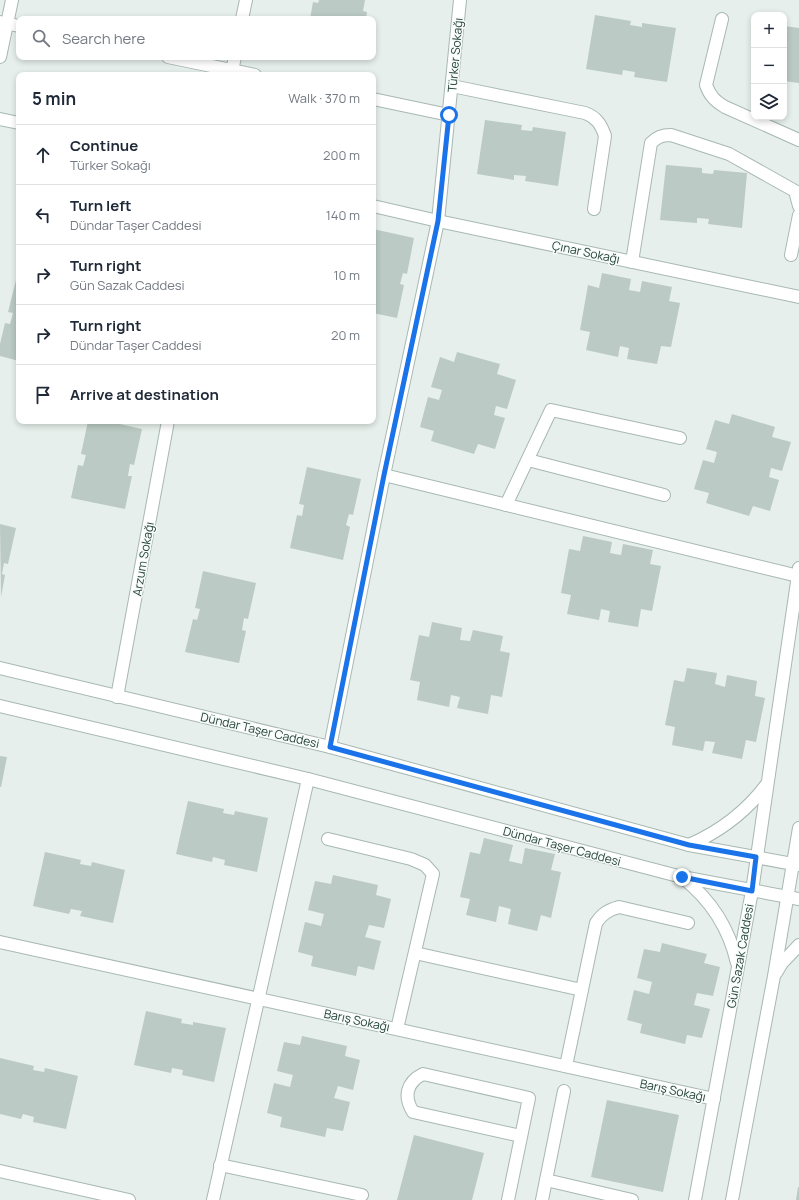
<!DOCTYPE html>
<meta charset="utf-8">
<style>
body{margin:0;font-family:Manrope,sans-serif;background:#f6f6f7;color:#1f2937}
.controls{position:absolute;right:12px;top:12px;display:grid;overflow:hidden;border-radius:8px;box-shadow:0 2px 6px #0003}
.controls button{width:36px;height:36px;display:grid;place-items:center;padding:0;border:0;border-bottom:1px solid #e0e1e3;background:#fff;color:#1f2937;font:20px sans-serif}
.stop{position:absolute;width:12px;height:12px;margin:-9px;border:3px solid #1a73e8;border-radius:50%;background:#fff}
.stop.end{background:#1a73e8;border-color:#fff;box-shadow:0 1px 4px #0008}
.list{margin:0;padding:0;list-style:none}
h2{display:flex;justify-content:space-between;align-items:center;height:52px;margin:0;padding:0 16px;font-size:17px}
h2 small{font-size:13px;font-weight:400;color:#747a83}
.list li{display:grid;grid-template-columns:26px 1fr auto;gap:12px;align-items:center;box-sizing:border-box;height:60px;padding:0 16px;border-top:1px solid #e0e1e3}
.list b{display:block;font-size:15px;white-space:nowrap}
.list p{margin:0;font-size:13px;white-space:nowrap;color:#747a83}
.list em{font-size:13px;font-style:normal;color:#747a83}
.icon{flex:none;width:22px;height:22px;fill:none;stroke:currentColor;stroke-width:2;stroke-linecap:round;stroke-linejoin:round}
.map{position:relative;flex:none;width:799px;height:1200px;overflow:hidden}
.search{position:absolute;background:#fff;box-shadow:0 2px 6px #0003;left:16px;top:16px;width:360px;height:44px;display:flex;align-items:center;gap:10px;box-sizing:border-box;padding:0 14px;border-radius:8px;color:#747a83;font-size:15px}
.panel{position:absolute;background:#fff;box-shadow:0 2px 6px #0003;left:16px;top:72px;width:360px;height:352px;border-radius:8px}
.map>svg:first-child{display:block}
.building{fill:#bbcac4}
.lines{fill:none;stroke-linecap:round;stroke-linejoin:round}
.service-casing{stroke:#a8b8b2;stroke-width:14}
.minor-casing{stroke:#a8b8b2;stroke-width:14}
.tertiary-casing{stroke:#a8b8b2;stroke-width:14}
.service{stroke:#fff;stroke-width:12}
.minor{stroke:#fff;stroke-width:12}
.tertiary{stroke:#fff;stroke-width:12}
.route{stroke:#1a73e8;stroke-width:5}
.labels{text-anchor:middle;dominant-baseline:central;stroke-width:3;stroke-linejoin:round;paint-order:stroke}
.street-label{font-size:12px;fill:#24423a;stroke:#f7fbf9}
</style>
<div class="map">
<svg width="799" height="1200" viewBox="0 0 799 1200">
<rect width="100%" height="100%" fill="#e6efeb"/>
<g class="building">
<polygon points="319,0 365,0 363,11 367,12 366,19 310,19 313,2 318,3"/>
<polygon points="595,15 631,21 630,25 642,27 642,23 676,28 667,82 634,77 635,72 623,70 622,75 586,69"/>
<polygon points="784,26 799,28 799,83 784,81"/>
<polygon points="485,120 522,125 521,130 532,131 533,127 566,132 558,186 525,181 526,176 514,175 514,180 477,174"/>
<polygon points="666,165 702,168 702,173 713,174 714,170 747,173 742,228 708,224 709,219 697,218 697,223 660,220"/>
<polygon points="373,229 414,238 407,274 403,273 400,284 404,285 397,318 373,313"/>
<polygon points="602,273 631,279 629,290 640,292 642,281 672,287 669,301 680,303 671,347 661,346 657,364 627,359 629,348 620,346 618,357 586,350 590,332 580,330 588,285 599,288"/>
<polygon points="17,276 19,276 19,361 0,356 0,344 5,323 10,324 13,313 8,312"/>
<polygon points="457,352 500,364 497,374 516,380 507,409 496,406 494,415 505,418 495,449 478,444 474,454 431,441 434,431 420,427 428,397 439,400 442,390 431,387 440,357 454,362"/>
<polygon points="732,414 775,427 772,437 791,442 782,471 771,468 769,477 779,480 770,511 753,506 749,516 706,503 709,493 694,489 703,460 714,463 717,452 706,449 715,420 729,424"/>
<polygon points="88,421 106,421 142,429 134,465 130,464 128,476 132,476 125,509 71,498 78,465 83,466 86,455 81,454"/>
<polygon points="307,467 361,479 353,515 349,514 346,525 350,527 343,560 290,548 297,515 302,516 304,505 299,504"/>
<polygon points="0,524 16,528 8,564 4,563 2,574 5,575 1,597"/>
<polygon points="583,536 612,542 610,553 621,555 623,544 653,550 650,564 661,566 652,611 641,609 638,627 608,622 610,611 601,609 599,620 567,614 571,595 561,593 569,549 580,551"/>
<polygon points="203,571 256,583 248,619 244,618 242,630 246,631 239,663 185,652 193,619 197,620 200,609 195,608"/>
<polygon points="432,622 462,628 460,640 470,641 473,630 503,636 500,651 510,653 502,697 491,695 488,714 457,708 460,697 451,695 449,707 417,700 420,682 410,680 419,635 429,637"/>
<polygon points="687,668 717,673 715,684 725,687 727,675 757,681 755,696 765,698 756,742 746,740 742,759 712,753 715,742 705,741 703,751 672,745 675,727 665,725 674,680 684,682"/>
<polygon points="0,756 7,757 1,787 0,787"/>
<polygon points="188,801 224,809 223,813 234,815 235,811 268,818 257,872 224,865 225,860 213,857 212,862 176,854"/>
<polygon points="484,838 513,845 509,861 522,864 525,848 555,854 551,870 561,872 551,918 541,915 537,931 508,924 511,909 499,906 496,922 466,915 470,899 460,897 470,852 480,854"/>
<polygon points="45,852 81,860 80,864 91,866 92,862 125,870 113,923 80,916 82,911 71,909 69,914 33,906"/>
<polygon points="333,875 378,885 376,895 391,899 384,928 369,925 365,937 381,941 374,970 358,966 356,976 311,966 313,956 298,952 305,922 321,926 324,914 308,910 315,881 331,884"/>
<polygon points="662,943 707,954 704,963 720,967 713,996 697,993 694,1005 710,1009 702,1038 687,1035 685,1044 640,1033 642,1024 627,1020 634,990 649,994 652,982 637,978 644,949 660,952"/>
<polygon points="146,1011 182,1019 181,1023 193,1025 193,1022 226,1028 214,1082 182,1075 183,1070 172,1068 171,1073 134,1065"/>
<polygon points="302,1036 347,1046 345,1056 360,1060 353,1090 338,1086 334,1098 350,1102 343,1131 327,1128 325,1137 280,1127 282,1117 267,1113 274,1083 290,1087 293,1075 277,1071 284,1042 300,1045"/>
<polygon points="0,1058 34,1066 33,1070 44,1072 45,1068 78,1076 66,1129 33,1122 34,1117 23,1114 21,1119 0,1114"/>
<polygon points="607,1100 679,1115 663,1192 591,1177"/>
<polygon points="414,1135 484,1153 472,1200 397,1200"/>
<polygon points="798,1187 799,1187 799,1200 796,1200"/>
</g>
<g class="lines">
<g class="service-casing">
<g id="service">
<path d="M722 19 706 85C710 96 715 101 725 107L799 140"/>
<path d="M452 86 585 113C596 117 601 124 605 136L594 209"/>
<polyline points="791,255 799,215"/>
<path d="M632 262 651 143C657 137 662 135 671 135L729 154 795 191 799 206"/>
<polyline points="528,460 664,495"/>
<polyline points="506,505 551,410 680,438"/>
<polyline points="328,839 411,859 425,865 433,874 397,1029"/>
<polyline points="415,953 582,990"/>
<path d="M566 1066 596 923C602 914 608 910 619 907L688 923"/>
<polyline points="220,1165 362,1195"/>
<polyline points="546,1180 632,1200"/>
<path d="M508 1200 529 1098 423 1074C407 1082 403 1096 413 1112L521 1136"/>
<polyline points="542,1200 564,1091"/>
</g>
</g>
<g class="minor-casing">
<g id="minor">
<polyline points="242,19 246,0"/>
<polyline points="0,22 19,26"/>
<polyline points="0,57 12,0"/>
<polyline points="168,57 255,75"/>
<polyline points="231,75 235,57"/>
<polyline points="373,99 449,115"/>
<polyline points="0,119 19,123"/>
<polyline points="373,206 438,221 799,297"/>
<polyline points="384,475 798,576"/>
<polyline points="117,697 168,421"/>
<polyline points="330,747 384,475 438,221 460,0"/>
<polyline points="0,942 714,1099"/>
<polyline points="0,1171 129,1200"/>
<polyline points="213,1200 308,779"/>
</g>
</g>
<g class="tertiary-casing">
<g id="tertiary">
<polyline points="0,668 330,747 689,845 799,865"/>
<polyline points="0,706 308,779 682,877 799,899"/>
<path d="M689 845C721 831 746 812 767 784"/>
<path d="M683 878C711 900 729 928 737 963"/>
<polyline points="776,973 782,963 799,945"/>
<polyline points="695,1200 752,891 799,568"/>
<polyline points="732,1200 774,976 799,828"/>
</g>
</g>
<use href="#service" class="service"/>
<use href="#minor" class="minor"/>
<use href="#tertiary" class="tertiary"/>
</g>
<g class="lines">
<polyline class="route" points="449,115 438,221 384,475 330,747 689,845 756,857 752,891 682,877"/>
</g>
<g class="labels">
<g class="street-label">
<text transform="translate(455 55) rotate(-85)">Türker Sokağı</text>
<text transform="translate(586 252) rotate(12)">Çınar Sokağı</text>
<text transform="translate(143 559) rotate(-80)">Arzum Sokağı</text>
<text transform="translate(260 730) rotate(13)">Dündar Taşer Caddesi</text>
<text transform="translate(562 846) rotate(15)">Dündar Taşer Caddesi</text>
<text transform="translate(740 956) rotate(-80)">Gün Sazak Caddesi</text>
<text transform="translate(357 1020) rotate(12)">Barış Sokağı</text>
<text transform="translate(673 1090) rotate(12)">Barış Sokağı</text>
</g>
</g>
</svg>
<div class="controls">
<button>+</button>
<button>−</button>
<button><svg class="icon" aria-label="layers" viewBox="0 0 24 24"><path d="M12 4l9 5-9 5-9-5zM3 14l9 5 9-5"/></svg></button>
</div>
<div class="stop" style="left:449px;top:115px"></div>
<div class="stop end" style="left:682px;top:877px"></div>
<div class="search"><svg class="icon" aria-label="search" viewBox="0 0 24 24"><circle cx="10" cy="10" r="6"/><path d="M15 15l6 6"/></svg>Search here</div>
<section class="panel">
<h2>5 min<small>Walk · 370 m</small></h2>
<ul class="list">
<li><svg class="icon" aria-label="ahead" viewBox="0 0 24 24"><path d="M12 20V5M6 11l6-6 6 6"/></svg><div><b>Continue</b><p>Türker Sokağı</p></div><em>200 m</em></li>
<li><svg class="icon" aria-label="left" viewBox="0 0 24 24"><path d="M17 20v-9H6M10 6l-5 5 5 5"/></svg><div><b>Turn left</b><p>Dündar Taşer Caddesi</p></div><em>140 m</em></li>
<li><svg class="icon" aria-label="right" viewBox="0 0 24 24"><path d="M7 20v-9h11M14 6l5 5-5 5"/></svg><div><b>Turn right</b><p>Gün Sazak Caddesi</p></div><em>10 m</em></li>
<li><svg class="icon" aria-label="right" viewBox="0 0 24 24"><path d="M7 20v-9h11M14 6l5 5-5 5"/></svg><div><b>Turn right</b><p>Dündar Taşer Caddesi</p></div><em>20 m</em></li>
<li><svg class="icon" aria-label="arrive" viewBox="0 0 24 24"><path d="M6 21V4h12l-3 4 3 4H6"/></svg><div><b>Arrive at destination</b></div></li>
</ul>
</section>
</div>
